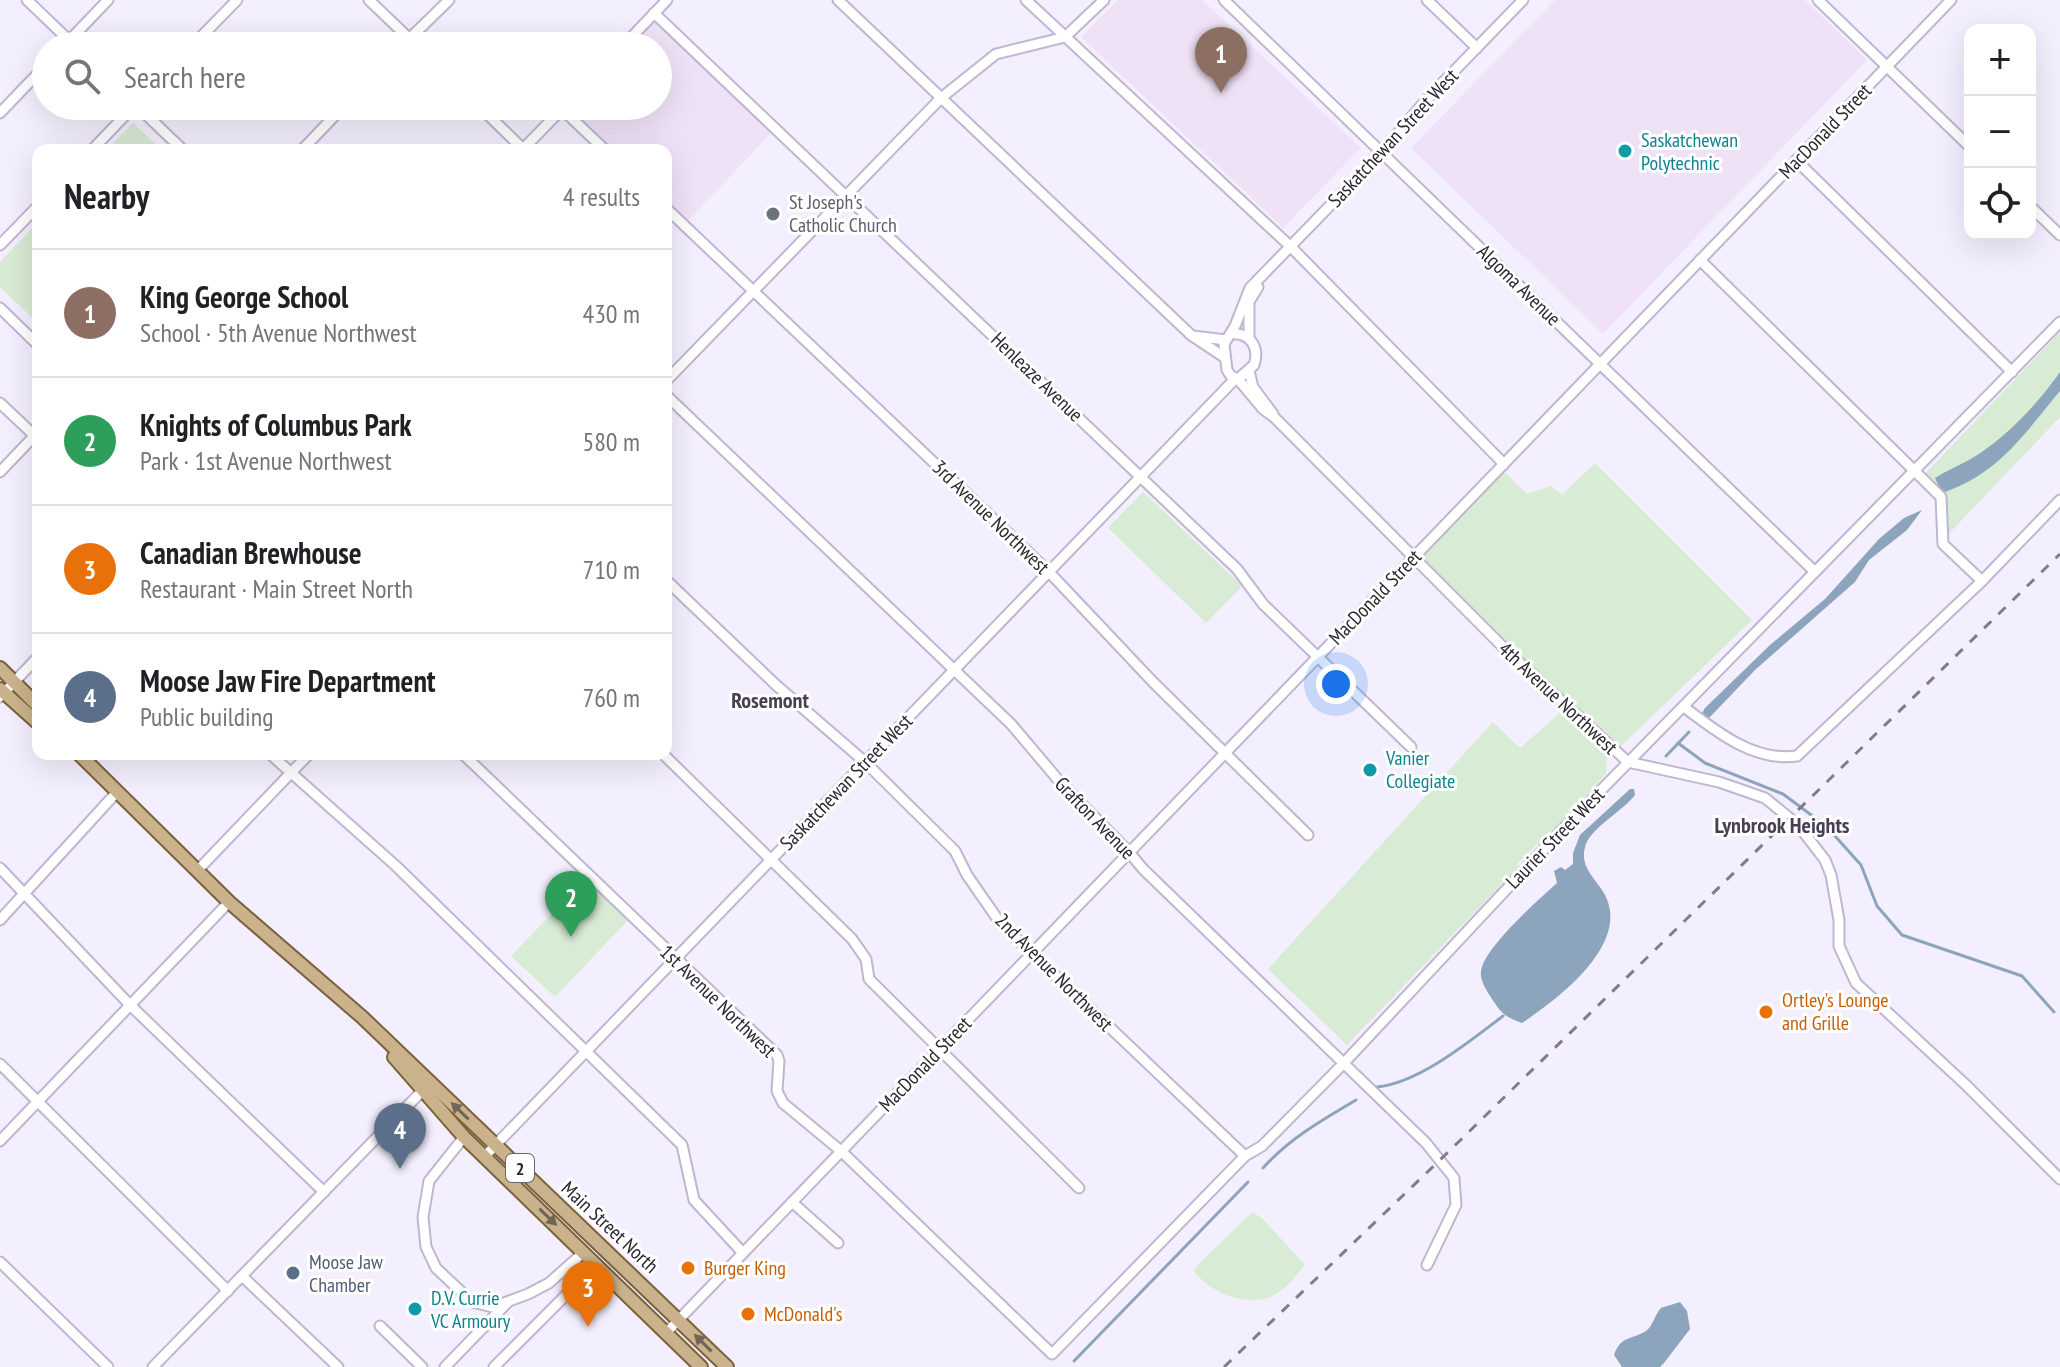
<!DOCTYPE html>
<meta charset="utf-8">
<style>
body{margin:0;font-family:"PT Sans Narrow",sans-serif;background:#f2f2f2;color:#202124}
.controls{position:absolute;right:24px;top:24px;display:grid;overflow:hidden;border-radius:16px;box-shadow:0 8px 32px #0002}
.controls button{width:72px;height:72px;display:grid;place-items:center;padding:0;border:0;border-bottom:2px solid #e0e0e0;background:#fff;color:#202124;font:40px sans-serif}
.you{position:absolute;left:1336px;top:684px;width:28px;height:28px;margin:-20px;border:6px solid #fff;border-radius:50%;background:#1a73e8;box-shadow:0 0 0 12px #1a73e833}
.badge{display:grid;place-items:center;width:52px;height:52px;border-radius:50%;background:#db2777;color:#fff;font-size:26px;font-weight:700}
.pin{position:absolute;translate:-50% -66px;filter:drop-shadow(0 2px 4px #0008)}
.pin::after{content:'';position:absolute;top:42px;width:28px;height:24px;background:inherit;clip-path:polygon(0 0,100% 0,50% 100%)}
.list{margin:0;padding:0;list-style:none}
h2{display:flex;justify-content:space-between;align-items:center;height:104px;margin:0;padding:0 32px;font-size:34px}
h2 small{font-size:26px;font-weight:400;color:#757577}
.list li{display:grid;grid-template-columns:52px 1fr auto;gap:24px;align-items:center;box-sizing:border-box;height:128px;padding:0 32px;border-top:2px solid #e0e0e0}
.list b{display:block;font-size:30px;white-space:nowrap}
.list p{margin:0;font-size:26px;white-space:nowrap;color:#757577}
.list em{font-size:26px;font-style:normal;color:#757577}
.icon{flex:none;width:44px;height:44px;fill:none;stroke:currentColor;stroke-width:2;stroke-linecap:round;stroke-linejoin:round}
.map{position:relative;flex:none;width:2060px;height:1367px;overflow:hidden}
.search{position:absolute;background:#fff;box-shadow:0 8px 32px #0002;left:32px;top:32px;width:640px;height:88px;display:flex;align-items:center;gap:20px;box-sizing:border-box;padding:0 28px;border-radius:44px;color:#757577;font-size:30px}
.panel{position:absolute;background:#fff;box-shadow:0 8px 32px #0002;left:32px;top:144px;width:640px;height:616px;border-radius:16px}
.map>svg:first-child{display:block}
.education{fill:#f0e2f6}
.green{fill:#d8ebd4}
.water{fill:#8ca4bc}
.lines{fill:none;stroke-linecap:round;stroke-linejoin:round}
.stream{stroke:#8ca4bc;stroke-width:3}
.minor-casing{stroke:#bfb6cf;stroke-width:13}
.major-casing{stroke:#7b613a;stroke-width:16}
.minor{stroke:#fff;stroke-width:9}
.major{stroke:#cab38c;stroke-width:12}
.rail{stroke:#807c88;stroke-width:3;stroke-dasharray:10 10;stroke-linecap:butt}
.oneway{fill:#716559}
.culture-dot{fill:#0f9aa8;stroke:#fff;stroke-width:3}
.worship-dot{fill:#6b7280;stroke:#fff;stroke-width:3}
.food-dot{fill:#e8710a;stroke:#fff;stroke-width:3}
.service-dot{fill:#5c6f8a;stroke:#fff;stroke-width:3}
.labels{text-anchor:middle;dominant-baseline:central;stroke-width:6;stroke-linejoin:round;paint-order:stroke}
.shield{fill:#fff;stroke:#69676d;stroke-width:2}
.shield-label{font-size:18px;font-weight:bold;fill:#29262f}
.street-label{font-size:20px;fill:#29262f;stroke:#fff}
.culture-label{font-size:20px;fill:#0d838f;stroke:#fff;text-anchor:start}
.worship-label{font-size:20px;fill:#5b616d;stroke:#fff;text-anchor:start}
.food-label{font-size:20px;fill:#c56008;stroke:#fff;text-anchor:start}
.service-label{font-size:20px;fill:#4e5e75;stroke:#fff;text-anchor:start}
.neighbourhood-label{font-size:22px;font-weight:bold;fill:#473f53;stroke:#fff}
</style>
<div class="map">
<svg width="2060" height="1367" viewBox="0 0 2060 1367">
<rect width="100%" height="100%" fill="#f4effe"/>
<g class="education">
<polygon points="1118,0 1202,0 1361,148 1283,228 1081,37"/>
<polygon points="1555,0 1805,0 1867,60 1603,334 1411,148"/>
<polygon points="654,13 776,128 684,225 666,208 666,150 605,150 565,106 658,106 658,46 623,46"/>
</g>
<g class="green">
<polygon points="133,123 162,150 107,150"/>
<polygon points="38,222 38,323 0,287 0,262"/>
<polygon points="2060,332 2060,417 1940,543 1938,499 1924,475"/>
<polygon points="1595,463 1752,620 1618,749 1419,557 1503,471 1527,494 1551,486 1562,495"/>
<polygon points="1143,492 1242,586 1206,623 1108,528"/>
<polygon points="1562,711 1607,754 1606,774 1539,845 1537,844 1516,865 1518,867 1347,1045 1268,969 1493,722 1520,748"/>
<polygon points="587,877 630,918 555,997 511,956"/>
<path d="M1252 1212 1262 1218 1305 1265C1295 1277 1282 1294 1267 1298 1240 1306 1209 1291 1193 1270Z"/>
</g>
<g class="water">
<path d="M2060 372V391C2023 435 1999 474 1942 493L1935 478C1946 471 1958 466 1969 460 2004 440 2037 405 2060 372Z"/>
<polygon points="1922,510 1907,530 1869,560 1855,582 1755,670 1710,717 1706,719 1701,715 1705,708 1770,645 1825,599 1879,539 1904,518"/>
<path d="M1630 789H1634L1635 795C1623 811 1589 829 1585 847 1580 866 1593 876 1602 890 1636 941 1558 999 1522 1023 1503 1016 1501 1013 1490 996 1485 988 1478 977 1482 967 1489 944 1538 900 1557 883L1554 871 1561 867 1565 870 1573 864V853L1580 835Z"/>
<path d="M1680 1302 1687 1311 1690 1329 1664 1363 1660 1367H1622L1614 1355C1621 1335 1632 1340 1646 1331 1653 1326 1655 1314 1661 1308Z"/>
</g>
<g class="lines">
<g class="stream">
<polyline points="1678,743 1705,763 1783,794 1826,826 1861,865 1877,906 1902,935 2022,976 2054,1012"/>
<polyline points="1666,756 1689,732"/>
<path d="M1377 1087C1419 1083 1470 1041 1503 1016"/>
<path d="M1263 1168C1289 1139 1322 1120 1356 1100"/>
<polyline points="1074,1361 1248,1182"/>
</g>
<g class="minor-casing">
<g id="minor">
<polyline points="27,0 75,46"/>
<polyline points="369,0 417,46"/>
<polyline points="838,0 1191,335 1224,357"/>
<polyline points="1026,0 1291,247 1504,464"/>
<polyline points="1224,0 1814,571"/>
<polyline points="1427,0 1477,48"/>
<polyline points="1818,0 1970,147"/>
<polyline points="654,13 1237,569 1263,604 1411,747"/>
<polyline points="64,46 108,0"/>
<polyline points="192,46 237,0"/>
<polyline points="402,46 449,0"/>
<polyline points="623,46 667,0"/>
<polyline points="137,106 183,150"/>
<polyline points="479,106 523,149"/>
<polyline points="562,109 605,150"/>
<polyline points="0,113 46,65"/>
<polyline points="92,150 134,106"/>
<polyline points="302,150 344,106"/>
<polyline points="522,150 565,106"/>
<polyline points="1796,160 2012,372"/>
<polyline points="2030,206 2060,235"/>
<polyline points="666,208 1049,572 1153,682 1308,835"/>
<polyline points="0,245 38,206"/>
<polyline points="1700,260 1941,497 1943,544 1982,581"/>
<polyline points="0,308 38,345"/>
<path d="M1230 334C1250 332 1260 347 1254 365L1238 379 1231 376 1227 370 1224 344 1235 326 1250 288 1382 152 1427 99 1523 0"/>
<polyline points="1193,336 1226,340"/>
<polyline points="1249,338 1249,302 1258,287"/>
<polyline points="1249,371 1253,387 1273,414"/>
<polyline points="1238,379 1263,409 1274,417 1508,652 1628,762 1719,782 1765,798 1798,825 1825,860 1831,875 1839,920 1839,946 1856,983 1966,1085 2060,1179"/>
<polyline points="666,381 941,98 996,54 1065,37 1104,0"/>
<polyline points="666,395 1011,724 1060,782 1129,852 1143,869 1426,1143 1454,1178 1456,1205 1427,1265"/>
<polyline points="0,403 35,436"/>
<polyline points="0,472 38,432"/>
<polyline points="666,580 776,685 865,762 955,851 967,875 1001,924 1245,1156"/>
<polyline points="0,697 38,657"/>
<path d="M1684 707C1717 732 1754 762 1797 756L1982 581 2060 500"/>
<polyline points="270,754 396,866 682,1145 694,1200 743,1253"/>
<polyline points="463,754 777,1055 779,1061 777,1091 783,1103 841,1151 1052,1354 1245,1156 1262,1146 1343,1064 1559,833 2060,322"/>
<polyline points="663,754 852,939 866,959 869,979 1079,1188"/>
<polyline points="0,868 130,1005 324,1192"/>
<polyline points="197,871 309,754"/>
<polyline points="0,920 117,792"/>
<polyline points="0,1064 228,1291"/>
<polyline points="464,1137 429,1181 423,1217 426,1247 436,1268 472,1302 493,1307 528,1294 549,1283 584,1252"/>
<polyline points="0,1141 229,902"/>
<polyline points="485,1156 1235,379"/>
<polyline points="792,1202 838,1243"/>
<polyline points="0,1262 108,1367"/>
<polyline points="242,1276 338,1367"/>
<polyline points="380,1326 422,1367"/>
<polyline points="666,1333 1951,0"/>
<polyline points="153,1367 427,1086"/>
<polyline points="445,1367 507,1303"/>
<polyline points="494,1367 597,1264"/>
</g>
</g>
<g class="major-casing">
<g id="major">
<polyline points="0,668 38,706"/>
<polyline points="0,689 38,723"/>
<polyline points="79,754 229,902 362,1017 727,1367"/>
<polyline points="394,1057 464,1137 701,1367"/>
</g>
</g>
<use href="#minor" class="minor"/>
<use href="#major" class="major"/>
<polyline class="rail" points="1224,1367 1440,1160 2060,554"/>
</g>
<defs><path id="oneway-solid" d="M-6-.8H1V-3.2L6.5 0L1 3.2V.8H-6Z" transform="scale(2)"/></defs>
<g class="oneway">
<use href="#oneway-solid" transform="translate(460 1111) rotate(-136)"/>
<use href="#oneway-solid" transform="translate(548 1217) rotate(44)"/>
<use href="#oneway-solid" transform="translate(703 1343) rotate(-135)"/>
</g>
<g class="culture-dot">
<circle cx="1625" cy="151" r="8"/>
<circle cx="1370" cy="770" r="8"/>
<circle cx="415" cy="1309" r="8"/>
</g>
<circle class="worship-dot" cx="773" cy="214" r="8"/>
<g class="food-dot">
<circle cx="1766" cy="1012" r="8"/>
<circle cx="688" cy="1268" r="8"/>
<circle cx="748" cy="1314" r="8"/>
</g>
<circle class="service-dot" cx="293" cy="1273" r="8"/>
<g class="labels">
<rect class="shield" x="506" y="1154" width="28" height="28" rx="6"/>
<g class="shield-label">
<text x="520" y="1168">2</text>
</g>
<g class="street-label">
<text transform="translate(1825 131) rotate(-46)">MacDonald Street</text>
<text transform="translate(1393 138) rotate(-47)">Saskatchewan Street West</text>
<text transform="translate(1519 285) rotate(44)">Algoma Avenue</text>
<text transform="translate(1037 377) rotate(44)">Henleaze Avenue</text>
<text transform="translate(991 517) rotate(44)">3rd Avenue Northwest</text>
<text transform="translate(1375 597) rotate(-46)">MacDonald Street</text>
<text transform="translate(1558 698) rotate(43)">4th Avenue Northwest</text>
<text transform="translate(846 782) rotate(-46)">Saskatchewan Street West</text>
<text transform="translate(1095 818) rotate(46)">Grafton Avenue</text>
<text transform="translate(1555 838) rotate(-46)">Laurier Street West</text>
<text transform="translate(1054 972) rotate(45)">2nd Avenue Northwest</text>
<text transform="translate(718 1001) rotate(44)">1st Avenue Northwest</text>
<text transform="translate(925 1064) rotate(-46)">MacDonald Street</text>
<text transform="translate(610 1227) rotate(43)">Main Street North</text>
</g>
<g class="culture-label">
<text x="1641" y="140">Saskatchewan<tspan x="1641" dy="23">Polytechnic</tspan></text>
<text x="1386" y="758">Vanier<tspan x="1386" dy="23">Collegiate</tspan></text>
<text x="431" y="1298">D.V. Currie<tspan x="431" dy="23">VC Armoury</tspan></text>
</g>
<g class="worship-label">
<text x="789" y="202">St Joseph's<tspan x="789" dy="23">Catholic Church</tspan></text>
</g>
<g class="food-label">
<text x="1782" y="1000">Ortley's Lounge<tspan x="1782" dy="23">and Grille</tspan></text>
<text x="704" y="1268">Burger King</text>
<text x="764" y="1314">McDonald's</text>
</g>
<g class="service-label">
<text x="309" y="1262">Moose Jaw<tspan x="309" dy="23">Chamber</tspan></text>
</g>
<g class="neighbourhood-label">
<text x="770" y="700">Rosemont</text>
<text x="1782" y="825">Lynbrook Heights</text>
</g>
</g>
</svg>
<div class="controls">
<button>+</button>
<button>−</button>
<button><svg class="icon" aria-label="locate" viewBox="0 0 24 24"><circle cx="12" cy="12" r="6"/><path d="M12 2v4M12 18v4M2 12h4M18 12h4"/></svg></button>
</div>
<div class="you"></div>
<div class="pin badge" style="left:1221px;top:93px;background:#8d6e63">1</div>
<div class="pin badge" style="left:571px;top:937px;background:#2e9e5b">2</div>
<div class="pin badge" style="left:588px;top:1327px;background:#e8710a">3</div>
<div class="pin badge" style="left:400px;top:1169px;background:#5c6f8a">4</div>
<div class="search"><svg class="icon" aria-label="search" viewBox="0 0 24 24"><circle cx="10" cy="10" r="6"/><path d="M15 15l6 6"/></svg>Search here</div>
<section class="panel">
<h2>Nearby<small>4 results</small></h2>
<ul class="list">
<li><span class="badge" style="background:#8d6e63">1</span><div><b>King George School</b><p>School · 5th Avenue Northwest</p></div><em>430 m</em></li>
<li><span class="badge" style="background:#2e9e5b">2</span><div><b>Knights of Columbus Park</b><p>Park · 1st Avenue Northwest</p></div><em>580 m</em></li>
<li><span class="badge" style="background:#e8710a">3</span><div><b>Canadian Brewhouse</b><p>Restaurant · Main Street North</p></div><em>710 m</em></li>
<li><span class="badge" style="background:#5c6f8a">4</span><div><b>Moose Jaw Fire Department</b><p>Public building</p></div><em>760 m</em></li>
</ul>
</section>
</div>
